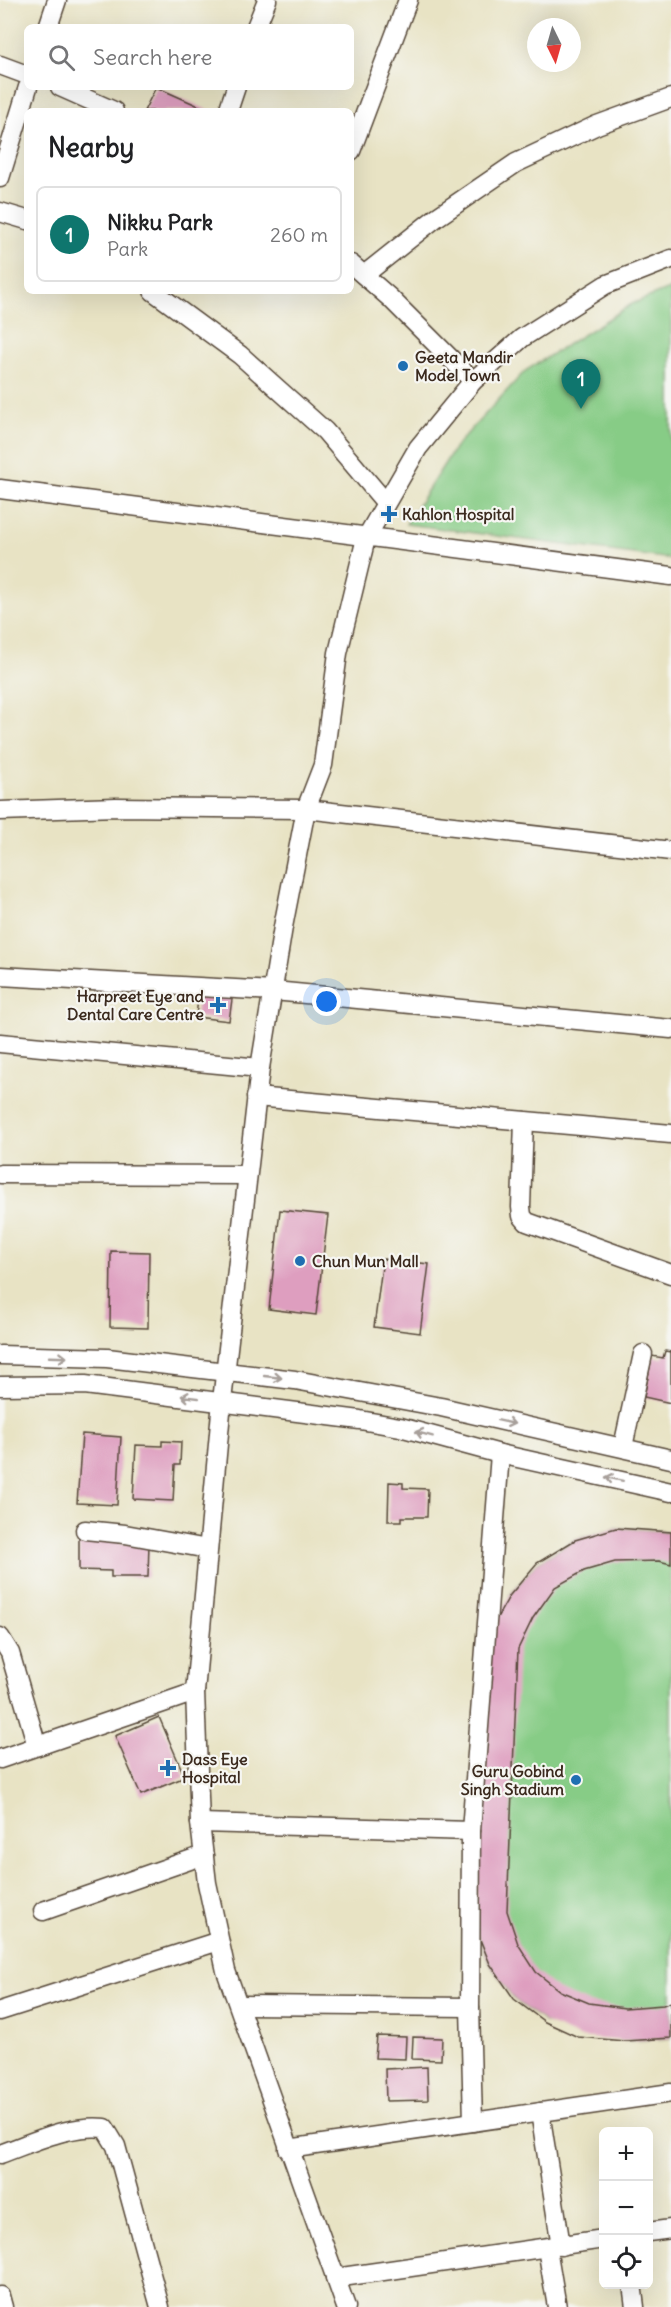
<!DOCTYPE html>
<meta charset="utf-8">
<style>
body{margin:0;font-family:Delius,sans-serif;background:#f6f6f6;color:#202124}
.controls{position:absolute;right:18px;bottom:18px;display:grid;overflow:hidden;border-radius:9px;box-shadow:0 6px 24px #0002}
.controls button{width:54px;height:54px;display:grid;place-items:center;padding:0;border:0;border-bottom:2px solid #e0e0e0;background:#fff;color:#202124;font:30px sans-serif}
.compass{position:absolute;left:527px;top:18px;width:54px;height:54px;border-radius:50%;background:#fff;box-shadow:0 6px 24px #0002;rotate:175deg}
.you{position:absolute;left:327px;top:1002px;width:21px;height:21px;margin:-15px;border:4px solid #fff;border-radius:50%;background:#1a73e8;box-shadow:0 0 0 9px #1a73e833}
.badge{display:grid;place-items:center;width:39px;height:39px;border-radius:50%;background:#0f766e;color:#fff;font-size:20px;font-weight:700}
.pin{position:absolute;translate:-50% -50px;filter:drop-shadow(0 2px 3px #0008)}
.pin::after{content:'';position:absolute;top:32px;width:21px;height:18px;background:inherit;clip-path:polygon(0 0,100% 0,50% 100%)}
.list{margin:0;padding:0;list-style:none}
h2{display:flex;justify-content:space-between;align-items:center;height:78px;margin:0;padding:0 24px;font-size:26px}
h2 small{font-size:20px;font-weight:400;color:#757577}
.list li{display:grid;grid-template-columns:39px 1fr auto;gap:18px;align-items:center;box-sizing:border-box;height:96px;margin:0 12px 12px;padding:0 12px;border:2px solid #e0e0e0;border-radius:9px}
.list b{display:block;font-size:22px;white-space:nowrap}
.list p{margin:0;font-size:20px;white-space:nowrap;color:#757577}
.list em{font-size:20px;font-style:normal;color:#757577}
.icon{flex:none;width:33px;height:33px;fill:none;stroke:currentColor;stroke-width:2;stroke-linecap:round;stroke-linejoin:round}
.map{position:relative;flex:none;width:671px;height:2307px;overflow:hidden}
.search{position:absolute;background:#fff;box-shadow:0 6px 24px #0002;left:24px;top:24px;width:330px;height:66px;display:flex;align-items:center;gap:15px;box-sizing:border-box;padding:0 21px;border-radius:9px;color:#757577;font-size:22px}
.panel{position:absolute;background:#fff;box-shadow:0 6px 24px #0002;left:24px;top:108px;width:330px;height:186px;border-radius:9px}
.map>svg:first-child{display:block}
.green{fill:#87cc86;stroke:#617b52;stroke-width:1.5}
.building{fill:#de9ebf}
.lines{fill:none;stroke-linecap:round;stroke-linejoin:round}
.minor-casing{stroke:#554637;stroke-width:21}
.minor{stroke:#fff;stroke-width:18}
.oneway{stroke:#a79f9a}
.poi-dot{fill:#1f6fb2;stroke:#f6f6f2;stroke-width:2}
.labels{text-anchor:middle;dominant-baseline:central;stroke-width:4.5;stroke-linejoin:round;paint-order:stroke}
.poi-label{font-size:16px;font-weight:bold;fill:#3b2a1e;stroke:#f6f6f2;text-anchor:start}
</style>
<div class="map">
<svg width="671" height="2307" viewBox="0 0 671 2307">
<rect width="100%" height="100%" fill="#f6f6f2"/>
<filter id="ink" filterUnits="userSpaceOnUse"><feTurbulence type="fractalNoise" baseFrequency=".0167" numOctaves="2"/><feDisplacementMap in="SourceGraphic" scale="12" xChannelSelector="R" yChannelSelector="G"/><feConvolveMatrix kernelMatrix="1 2 1 2 8 2 1 2 1" color-interpolation-filters="sRGB"/></filter>
<filter id="wash" filterUnits="userSpaceOnUse"><feTurbulence type="fractalNoise" baseFrequency=".008" numOctaves="4" result="noise"/><feDisplacementMap in="SourceGraphic" scale="24" xChannelSelector="R" yChannelSelector="G"/><feGaussianBlur stdDeviation="1.35" result="paint"/><feColorMatrix in="noise" values="0 0 0 0 0 0 0 0 0 0 0 0 0 0 0 0 0 1.4 0 .05"/><feComposite in="paint" operator="in"/></filter>
<g filter="url(#wash)">
<rect width="100%" height="100%" fill="#e8e3c4"/>
<g class="green">
<polygon points="671,288 671,559 406,524 456,446 525,371 632,304"/>
<polygon points="616,1528 671,1532 671,2038 625,2041 545,2022 514,1999 490,1964 475,1927 510,1595 537,1563 575,1540"/>
</g>
<g id="blocks">
<g class="building">
<polygon points="156,87 210,111 144,111"/>
<polygon points="199,988 233,992 229,1021 196,1017"/>
<polygon points="280,1210 328,1215 316,1315 269,1309"/>
<polygon points="111,1251 149,1252 148,1328 110,1327"/>
<polygon points="383,1259 429,1264 420,1333 374,1327"/>
<polygon points="665,1351 671,1352 671,1403 644,1397 652,1356 663,1358"/>
<polygon points="82,1434 121,1437 117,1505 77,1503"/>
<polygon points="162,1441 181,1442 180,1465 175,1465 173,1501 133,1499 136,1445 162,1446"/>
<polygon points="389,1482 403,1483 403,1488 428,1489 427,1517 402,1517 402,1521 388,1521"/>
<polygon points="616,1528 671,1532 671,1564 659,1561 615,1562 584,1571 555,1587 533,1618 518,1649 507,1911 518,1944 536,1972 560,1991 589,2003 625,2008 663,2005 671,2002 671,2038 625,2041 578,2037 545,2022 514,1999 490,1964 475,1927 489,1632 510,1595 537,1563 575,1540"/>
<polygon points="79,1535 118,1535 118,1543 149,1543 148,1577 111,1577 111,1571 79,1570"/>
<polygon points="159,1717 185,1777 141,1795 115,1736"/>
<polygon points="377,2036 406,2037 405,2059 375,2058"/>
<polygon points="413,2037 442,2038 441,2060 412,2059"/>
<polygon points="427,2067 428,2100 386,2101 385,2069"/>
</g>
</g>
</g>
<g filter="url(#ink)">
<use href="#blocks" fill-opacity="0" stroke="#554637" stroke-width="1.5"/>
<g class="lines">
<g class="minor-casing">
<g id="minor">
<polyline points="48,27 57,0"/>
<polyline points="256,27 267,0"/>
<polyline points="0,65 27,75"/>
<polyline points="60,87 114,111"/>
<polyline points="228,111 236,87"/>
<polyline points="351,151 408,0"/>
<polyline points="0,178 28,87"/>
<polyline points="0,212 27,220"/>
<polyline points="351,264 390,298 473,381"/>
<polyline points="364,275 437,217 516,163 597,125 671,98"/>
<polyline points="153,291 240,355 325,431 385,502"/>
<polyline points="0,489 671,576"/>
<polyline points="0,811 116,807 306,809 671,851"/>
<polyline points="0,976 274,991 671,1029"/>
<polyline points="0,1043 260,1068"/>
<polyline points="256,1097 671,1134"/>
<polyline points="524,1121 521,1207 522,1216 527,1222 671,1274"/>
<polyline points="0,1174 247,1175"/>
<polyline points="0,1355 107,1358 295,1380 441,1407 671,1459"/>
<polyline points="0,1386 85,1385 360,1420 400,1427 500,1454 671,1492"/>
<polyline points="623,1447 643,1354"/>
<polyline points="85,1530 125,1534 208,1549"/>
<polyline points="0,1637 10,1653 37,1746"/>
<polyline points="0,1759 195,1692"/>
<polyline points="200,1823 471,1831"/>
<polyline points="43,1911 204,1855"/>
<polyline points="240,2005 470,2007"/>
<polyline points="0,2011 219,1941"/>
<polyline points="540,2112 561,2246"/>
<polyline points="473,2122 470,2007 471,1831 500,1454"/>
<polyline points="288,2149 671,2093"/>
<path d="M0 2154C34 2142 69 2124 105 2128L116 2146 160 2307"/>
<polyline points="648,2232 671,2229"/>
<polyline points="547,2248 557,2307"/>
<polyline points="335,2278 604,2239"/>
<polyline points="632,2284 635,2307"/>
<polyline points="0,2296 3,2307"/>
<polyline points="346,2307 226,1971 207,1883 200,1823 195,1692 222,1401 260,1068 283,927 306,809 323,765 338,653 366,538 418,448 473,381 522,338 605,285 671,259"/>
</g>
</g>
<use href="#minor" class="minor"/>
</g>
<defs><path id="oneway-shaft" d="M-6 0H5M1.5-3L5.5 0L1.5 3" fill="none" stroke-width="1.6" stroke-linecap="round" stroke-linejoin="round" transform="scale(1.5)"/></defs>
<g class="oneway">
<use href="#oneway-shaft" transform="translate(58 1357) rotate(2)"/>
<use href="#oneway-shaft" transform="translate(273 1377) rotate(6)"/>
<use href="#oneway-shaft" transform="translate(190 1397) rotate(-173)"/>
<use href="#oneway-shaft" transform="translate(506 1422) rotate(12)"/>
<use href="#oneway-shaft" transform="translate(424 1434) rotate(-165)"/>
<use href="#oneway-shaft" transform="translate(614 1479) rotate(-168)"/>
</g>
</g>
<g class="poi-dot">
<circle cx="403" cy="366" r="6"/>
<path d="M386 505h6v6h6v6h-6v6h-6v-6h-6v-6h6z"/>
<path d="M215 996h6v6h6v6h-6v6h-6v-6h-6v-6h6z"/>
<circle cx="300" cy="1261" r="6"/>
<path d="M165 1759h6v6h6v6h-6v6h-6v-6h-6v-6h6z"/>
<circle cx="576" cy="1780" r="6"/>
</g>
<g class="labels">
<g class="poi-label">
<text x="415" y="357">Geeta Mandir<tspan x="415" dy="18">Model Town</tspan></text>
<text x="402" y="514">Kahlon Hospital</text>
<text x="204" y="996" text-anchor="end">Harpreet Eye and<tspan x="204" dy="18">Dental Care Centre</tspan></text>
<text x="312" y="1261">Chun Mun Mall</text>
<text x="182" y="1759">Dass Eye<tspan x="182" dy="18">Hospital</tspan></text>
<text x="564" y="1771" text-anchor="end">Guru Gobind<tspan x="564" dy="18">Singh Stadium</tspan></text>
</g>
</g>
</svg>
<div class="controls">
<button>+</button>
<button>−</button>
<button><svg class="icon" aria-label="locate" viewBox="0 0 24 24"><circle cx="12" cy="12" r="6"/><path d="M12 2v4M12 18v4M2 12h4M18 12h4"/></svg></button>
</div>
<svg class="compass" viewBox="-18 -18 36 36"><path d="M0-13l5 13h-10z" fill="#e53935"/><path d="M0 13l5-13h-10z" fill="#757577"/></svg>
<div class="you"></div>
<div class="pin badge" style="left:581px;top:409px">1</div>
<div class="search"><svg class="icon" aria-label="search" viewBox="0 0 24 24"><circle cx="10" cy="10" r="6"/><path d="M15 15l6 6"/></svg>Search here</div>
<section class="panel">
<h2>Nearby<small></small></h2>
<ul class="list">
<li><span class="badge">1</span><div><b>Nikku Park</b><p>Park</p></div><em>260 m</em></li>
</ul>
</section>
</div>
